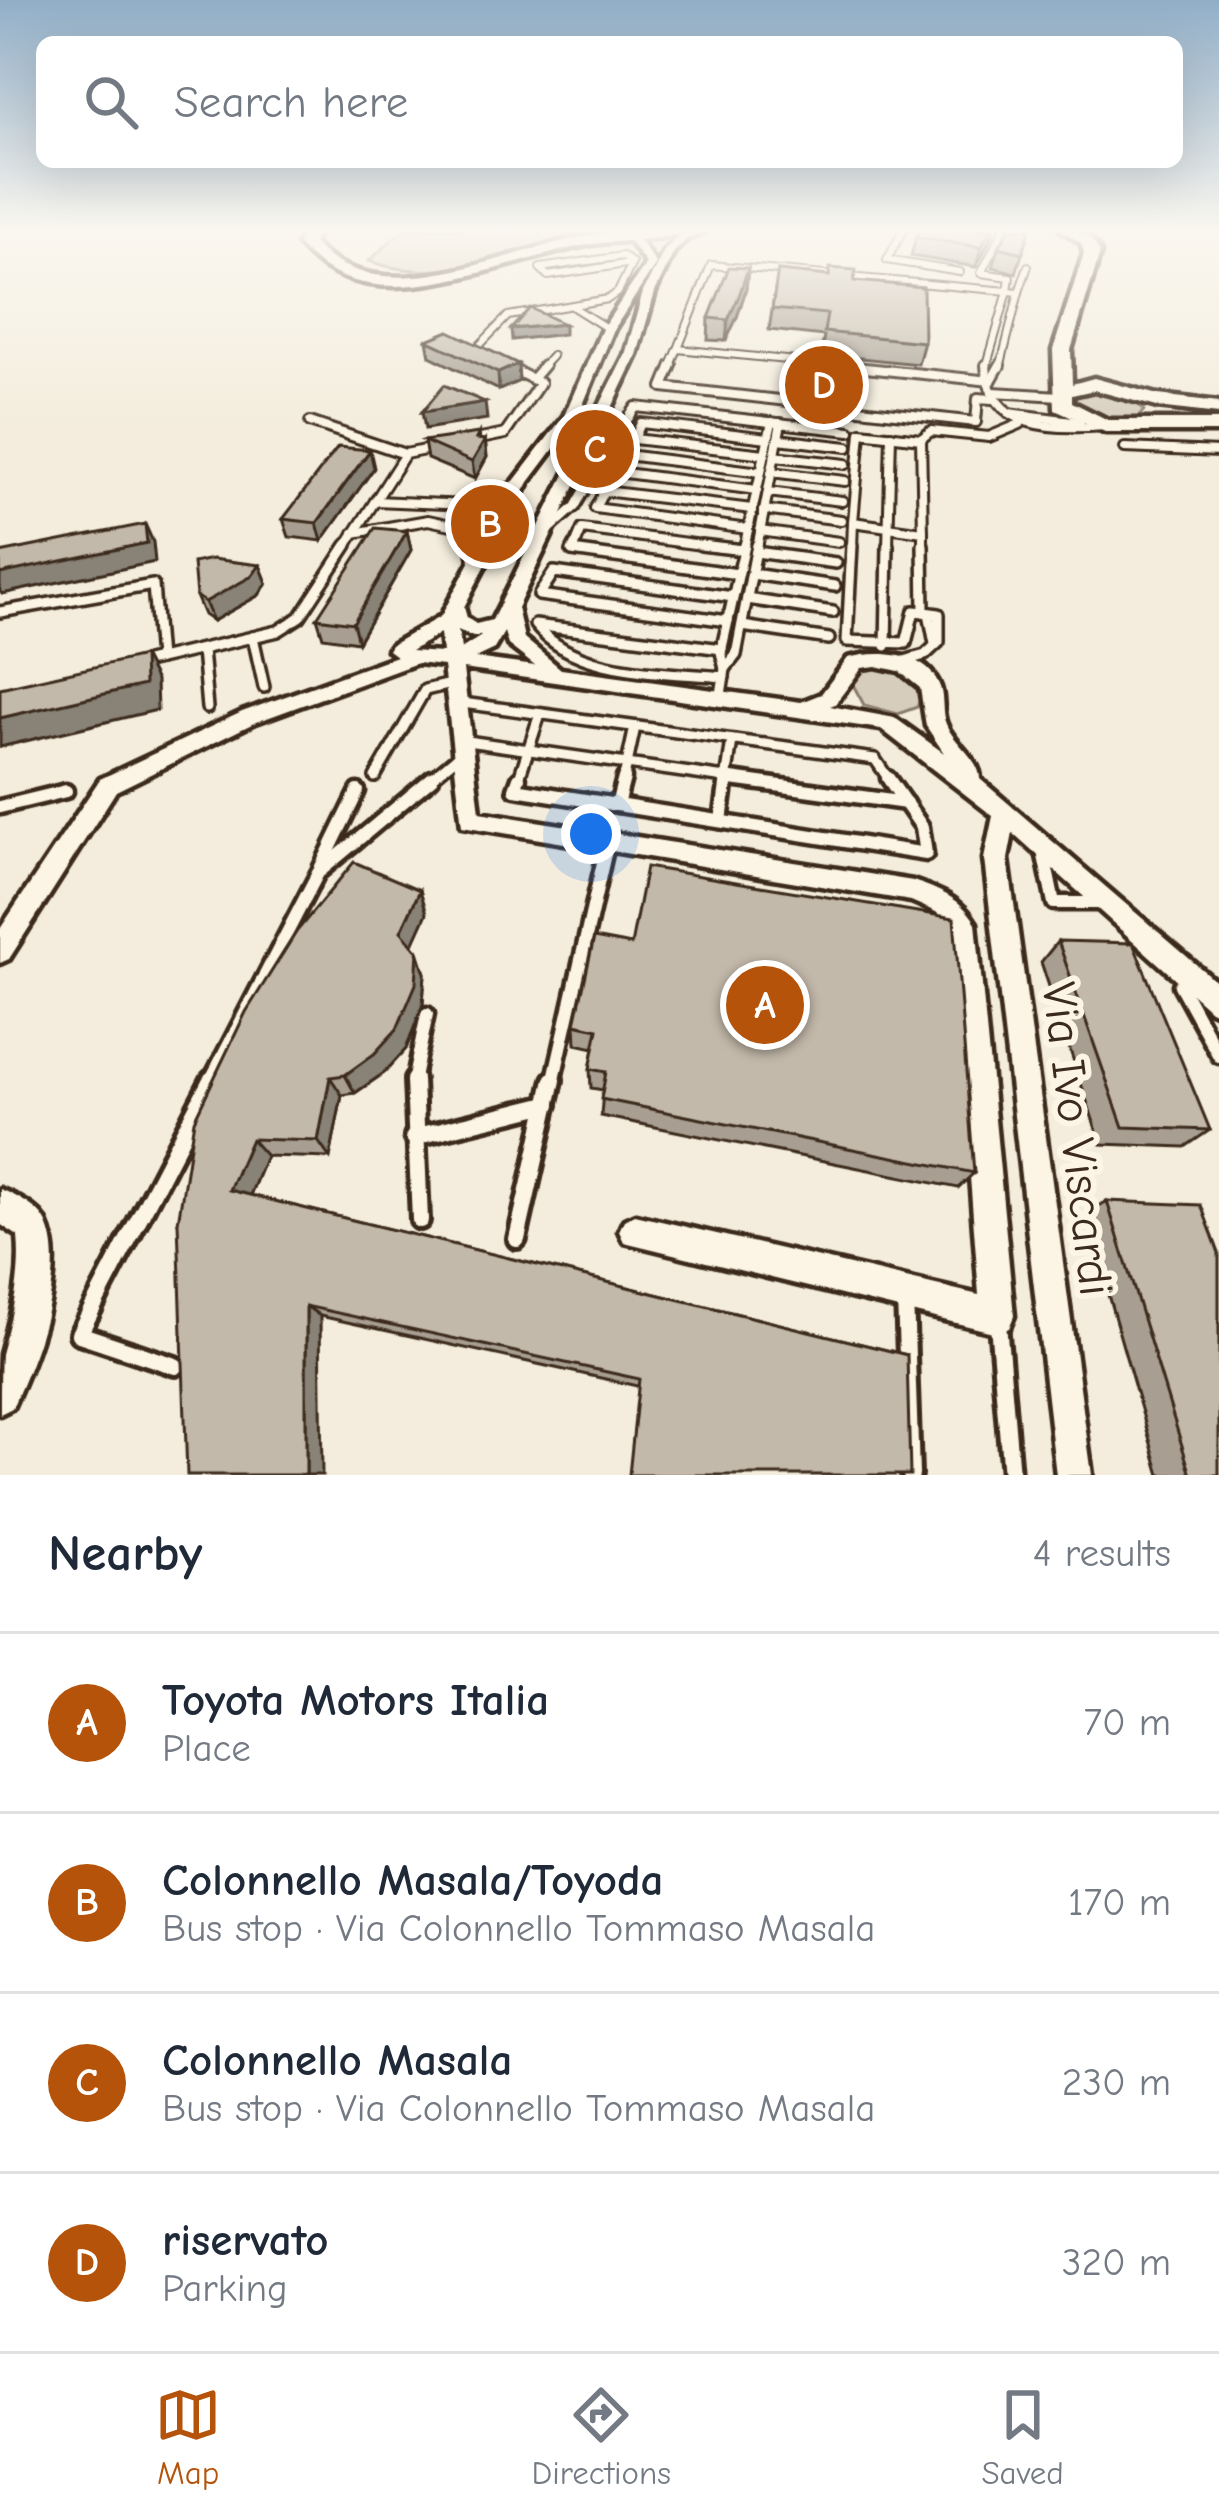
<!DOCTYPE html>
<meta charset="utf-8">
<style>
body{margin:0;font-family:"Comic Neue",sans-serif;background:#f6f6f7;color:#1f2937}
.you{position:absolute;left:591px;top:834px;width:42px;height:42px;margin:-30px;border:9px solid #fff;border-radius:50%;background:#1a73e8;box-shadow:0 0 0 18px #1a73e833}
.badge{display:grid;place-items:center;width:78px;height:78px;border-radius:50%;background:#b45309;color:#fff;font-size:39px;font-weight:700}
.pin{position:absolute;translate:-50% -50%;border:6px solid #fff;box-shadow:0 3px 12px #0006}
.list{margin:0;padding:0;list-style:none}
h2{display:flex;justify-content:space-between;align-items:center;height:156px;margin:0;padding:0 48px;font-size:51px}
h2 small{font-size:39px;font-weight:400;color:#747a83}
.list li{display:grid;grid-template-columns:78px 1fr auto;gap:36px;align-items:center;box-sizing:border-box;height:180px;padding:0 48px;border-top:3px solid #e0e1e3}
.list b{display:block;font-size:45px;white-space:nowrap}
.list p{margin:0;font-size:39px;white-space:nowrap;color:#747a83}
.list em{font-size:39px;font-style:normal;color:#747a83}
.icon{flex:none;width:66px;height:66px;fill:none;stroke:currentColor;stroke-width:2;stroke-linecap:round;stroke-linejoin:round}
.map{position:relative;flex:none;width:1219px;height:1475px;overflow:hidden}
.search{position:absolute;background:#fff;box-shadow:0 12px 48px #0002;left:36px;right:36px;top:36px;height:132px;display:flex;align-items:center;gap:30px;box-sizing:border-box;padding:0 42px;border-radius:18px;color:#747a83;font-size:45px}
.sheet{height:876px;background:#fff}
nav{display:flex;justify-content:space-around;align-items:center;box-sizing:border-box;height:168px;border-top:3px solid #e0e1e3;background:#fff;font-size:33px;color:#747a83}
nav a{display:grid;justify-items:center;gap:6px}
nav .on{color:#b45309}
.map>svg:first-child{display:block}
.green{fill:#d6cdbd;stroke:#887c6e;stroke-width:3}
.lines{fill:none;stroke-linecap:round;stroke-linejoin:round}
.lane-far4-casing{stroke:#3b2a1e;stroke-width:10}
.lane-far3-casing{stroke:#3b2a1e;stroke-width:14}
.lane-far2-casing{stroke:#3b2a1e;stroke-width:16}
.lane-far1-casing{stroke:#3b2a1e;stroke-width:21}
.lane-casing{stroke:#3b2a1e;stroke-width:26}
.street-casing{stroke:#3b2a1e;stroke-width:9}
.secondary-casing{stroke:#3b2a1e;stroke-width:9}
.lane-far4{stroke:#fcf5e5;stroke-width:6}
.lane-far3{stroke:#fcf5e5;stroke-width:8}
.lane-far2{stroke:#fcf5e5;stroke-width:9}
.lane-far1{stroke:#fcf5e5;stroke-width:12}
.lane{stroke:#fcf5e5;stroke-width:16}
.street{fill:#fcf5e5;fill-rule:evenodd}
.secondary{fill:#fcf5e5;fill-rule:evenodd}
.wall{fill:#a89f92;stroke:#3b2a1e;stroke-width:3}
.shaded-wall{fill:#888277;stroke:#3b2a1e;stroke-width:3}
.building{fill:#c3b9aa;stroke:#3b2a1e;stroke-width:3}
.labels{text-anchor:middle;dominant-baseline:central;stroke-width:12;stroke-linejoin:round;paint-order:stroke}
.near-street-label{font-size:48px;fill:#3b2a1e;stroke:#fcf5e5}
</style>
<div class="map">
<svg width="1219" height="1475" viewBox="0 0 1219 1475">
<rect width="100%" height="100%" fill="#f4eddd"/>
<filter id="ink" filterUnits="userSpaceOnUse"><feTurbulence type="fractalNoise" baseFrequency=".00833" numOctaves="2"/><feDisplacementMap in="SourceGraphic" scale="24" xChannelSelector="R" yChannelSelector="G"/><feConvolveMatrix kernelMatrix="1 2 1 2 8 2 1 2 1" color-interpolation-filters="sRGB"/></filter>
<g filter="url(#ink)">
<g class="green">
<path d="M404 229H627C546 245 450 290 369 261Z"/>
<polygon points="1091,388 1136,400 1144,411 1136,420 1103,420 1070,401 1074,392"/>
<path d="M870 665C895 666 909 670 923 692L917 707 898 714 864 705 851 681Z"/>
</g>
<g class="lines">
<g class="lane-far4-casing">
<g id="lane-far4">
<polyline points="904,229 887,260 960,272"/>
<polygon points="623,256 632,263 548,276 540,268"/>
<polyline points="1019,292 1028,266"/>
<polyline points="573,307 608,329"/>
<polyline points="678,349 711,265 1008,291 1010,277 981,273 1004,229"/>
<polyline points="487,355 478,347 508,316 608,299 618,292 632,263"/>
<polyline points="541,368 552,356"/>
<polyline points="670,368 678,349 866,368"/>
<polyline points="986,368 1008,291 1019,292 1000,368"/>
</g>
</g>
<g class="lane-far3-casing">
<g id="lane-far3">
<polyline points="672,365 663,387 976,422 978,398 992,399"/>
<polyline points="836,365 991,381"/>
<path d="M986 365C988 431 1056 430 1105 426"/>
<polyline points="532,379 544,365"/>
<polyline points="991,381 1000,365"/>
<polyline points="993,392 1060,396"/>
<polyline points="605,411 613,441 636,407 850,431"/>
<polyline points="1009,413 1080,422"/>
<polyline points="310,422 405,454"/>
<polyline points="778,439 848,447"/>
<polyline points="921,439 931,431 989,437 1020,424"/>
<polyline points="471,441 505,434 540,383 508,367"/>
<polyline points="1125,448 1219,452"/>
<polyline points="765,454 634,439 641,423 768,438"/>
<polyline points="775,456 846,464"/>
<polyline points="771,472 845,481"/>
<polyline points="757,490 617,472 626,455 761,472"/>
<polyline points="768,492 842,501"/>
<polyline points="375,501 468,505 520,483"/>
<polyline points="764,510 841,520"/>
<polyline points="853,522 861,432 921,439 923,532"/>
<polyline points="748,529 595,508 604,491 752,509"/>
<polyline points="548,531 575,507 613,441"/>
<polyline points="760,531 839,542"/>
<polyline points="354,533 428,520 470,529 473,548"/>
<polyline points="345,548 405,454 435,448"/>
<polyline points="574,548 582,529 724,548"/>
<polyline points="744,548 772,422"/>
<polyline points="757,548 781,423"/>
<polyline points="852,548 853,522 923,532 923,548"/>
<polyline points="888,548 891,435"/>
</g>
</g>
<g class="lane-far2-casing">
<g id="lane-far2">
<polyline points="472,545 475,564"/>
<polyline points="575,545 572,551 738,574"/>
<polyline points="701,545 743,550"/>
<polyline points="852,545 847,641 906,643 914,611 924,612"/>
<polyline points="923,545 924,612"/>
<polyline points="756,552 836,563"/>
<polyline points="752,574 835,586"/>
<polyline points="747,599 833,612"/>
<polyline points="0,612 153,585 159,659"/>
<polyline points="929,613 935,644"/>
<polyline points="728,621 539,595 554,572 733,597"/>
<polyline points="742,626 829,639"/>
<polyline points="253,637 264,687"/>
<polyline points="886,646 888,545"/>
<path d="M722 649 535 625C576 676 664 671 724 677"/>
<polyline points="202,650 207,708"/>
<polyline points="901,662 925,655 939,642 939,614 924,612"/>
<polyline points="138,664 278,631 300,617 347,545"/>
<polyline points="725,669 736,655 757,545"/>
<polyline points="720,701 725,669 721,652 745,545"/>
<polyline points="455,702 875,759 890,781"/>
<polyline points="635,727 627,764 746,781"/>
<polyline points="460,740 627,764 623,781"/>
<polyline points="375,777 425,690 455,683"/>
<polyline points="428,781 459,755"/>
<polyline points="518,781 540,714"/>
<polyline points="726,781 732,740"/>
</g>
</g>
<g class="lane-far1-casing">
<g id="lane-far1">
<polyline points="519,778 515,789 617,805"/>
<polyline points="624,778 617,805 926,854 922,827 888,778"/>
<polyline points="724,778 906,803"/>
<polyline points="0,807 66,791"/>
<polyline points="721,821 727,778"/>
<polyline points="1043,851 1054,903 1102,903"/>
<polyline points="320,869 358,791"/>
<polyline points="1188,979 1180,985 1219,1056"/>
<polyline points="209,1083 318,873 432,778"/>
<polyline points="413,1083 427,1014"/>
<polyline points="553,1083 607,845"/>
</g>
</g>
<g class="lane-casing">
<g id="lane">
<polyline points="414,1080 420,1220"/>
<polyline points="414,1137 548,1104"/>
<polyline points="517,1239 553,1080"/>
<polyline points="905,1297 911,1475"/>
<polyline points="998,1323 1011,1475"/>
<polyline points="175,1366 79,1334 211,1080"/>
</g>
</g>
<g class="street-casing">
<g id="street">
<path d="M696 229H709L687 239 674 252 655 292 637 355 517 608 524 638 561 669 801 702 821 694 848 658C878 650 927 651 940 687 944 698 941 713 946 724 954 744 980 759 980 779L1219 984V1014L1210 1010 1013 833 1008 859 1092 1475H1056L984 859 993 816 881 729 463 669 480 812 913 881C939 890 961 898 976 923L1014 1316 1009 1328 997 1333 624 1242 619 1231 624 1220 635 1215 979 1295 951 927 936 912 911 901 462 826 443 666 417 663 256 722 116 791 9 959 0 963V929L100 779 242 712 396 656 388 650 391 645 441 616 514 481 564 416 602 329 646 264 625 235 634 233 656 264 614 329 578 417 529 482 464 607 467 618 476 624 492 620 625 355 643 292 664 251 679 235ZM458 630 473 637 483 635 461 649ZM504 632 508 645 535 666 475 658 494 649ZM440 633 442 653 411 651ZM876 666 899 671 920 688 926 726 944 753 895 718 830 706 835 704 862 668Z"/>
<path d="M0 1189C15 1195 40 1208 46 1222 70 1271 33 1363 12 1408L0 1414C0 1395 0 1372 1 1354 12 1313 22 1279 18 1236L0 1224Z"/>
</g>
</g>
<g class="secondary-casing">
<g id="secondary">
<path d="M305 229H319L313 243C376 311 491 258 568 240 607 231 647 227 687 229 662 243 617 239 587 245 499 261 367 329 298 244Z"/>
<path d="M1060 229C1080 228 1091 234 1100 253L1071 350 1072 384 1094 378 1158 395 1219 402V414L1157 407 1094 390 1072 395V402L1108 420H1219V432H1105L1055 409 1053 350 1084 253 1081 243Z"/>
</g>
</g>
<use href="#lane-far4" class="lane-far4"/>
<use href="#lane-far3" class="lane-far3"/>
<use href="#lane-far2" class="lane-far2"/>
<use href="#lane-far1" class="lane-far1"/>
<use href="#lane" class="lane"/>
<use href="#street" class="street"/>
<use href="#secondary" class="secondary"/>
</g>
<g class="wall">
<polygon points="1030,229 1016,273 993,267 999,247"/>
<polygon points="992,236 976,267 911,256 916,237"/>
<polygon points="748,268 746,289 737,317 726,341 708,340 709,318"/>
<polygon points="778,271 854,281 924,342 918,364 821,354 824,336 769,330"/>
<polygon points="427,340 519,381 499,390 430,356"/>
<polygon points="485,440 487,457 475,479 427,459 424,441"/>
<polygon points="374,468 322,541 289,537 283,519"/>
<polygon points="407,531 411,550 358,642 323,637 317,618"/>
<polygon points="260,565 267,583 259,595 213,621 204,615 196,596"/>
<polygon points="427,913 412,945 425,973 423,1004 406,1049 384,1073 355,1093 342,1095 330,1158 266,1156 250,1195 907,1355 637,1386 320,1316 178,1222"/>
<polygon points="594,938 974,1173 958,1188 601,1116 603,1090 591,1088 590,1069 594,1048 576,1044 575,1024"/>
<polygon points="1058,941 1210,1130 1185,1147 1101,1144 1041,962"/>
<polygon points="1107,1201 1219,1475 1160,1475 1085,1215"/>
</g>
<g class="shaded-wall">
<polygon points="991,229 994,229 992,236 976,267 981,247"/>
<polygon points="748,268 746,289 737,317 726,341 728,320"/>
<polygon points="564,324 564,334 512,340 511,329"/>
<polygon points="518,364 519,381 499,390 498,373"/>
<polygon points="485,402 487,419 425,429 422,412"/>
<polygon points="479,433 481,446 485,440 487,457 475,479 472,462 476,439"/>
<polygon points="370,450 374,468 322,541 317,523"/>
<polygon points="145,524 153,542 155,562 2,594 0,591 0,574"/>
<polygon points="407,531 411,550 358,642 353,623"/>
<polygon points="260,565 267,583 259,595 213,621 205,602"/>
<polygon points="143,656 156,681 157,710 0,747 0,718"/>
<polygon points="420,890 427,913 409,953 401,931"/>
<polygon points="418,951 425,973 423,1004 406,1049 384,1073 355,1093 345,1075"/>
<polygon points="330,1077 342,1095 330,1158 318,1141"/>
<polygon points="251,1139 266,1156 246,1205 229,1190"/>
<polygon points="306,1306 320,1316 322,1475 306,1475"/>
</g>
<g class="building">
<polygon points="921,229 991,229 981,247 916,237"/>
<polygon points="1009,229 1030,229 1023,253 999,247"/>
<polygon points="729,267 748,268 739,296 728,320 709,318"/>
<polygon points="830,268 856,270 854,281 923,287 924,342 824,332 827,314 772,309 778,271 829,276"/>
<polygon points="530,308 564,324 511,329"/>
<polygon points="449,331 518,364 498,373 427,340"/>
<polygon points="444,385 485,402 422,412"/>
<polygon points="479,433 476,439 485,440 472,462 424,441"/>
<polygon points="338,447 370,450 317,523 283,519"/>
<polygon points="145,524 147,543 0,574 0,553"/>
<polygon points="375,528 407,531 353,623 317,618"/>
<polygon points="212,559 260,565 252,576 205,602 196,596 193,563"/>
<polygon points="143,656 144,685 0,718 0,688"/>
<polygon points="354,862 420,890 401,931 418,951 416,984 397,1029 374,1054 345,1075 330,1077 318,1141 251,1139 229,1190 907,1355 910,1475 629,1475 639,1379 306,1306 306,1475 187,1475 178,1222 194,1120 246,1012 297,931"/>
<polygon points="646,867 954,918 974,1173 601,1099 606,1072 590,1069 598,1029 575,1024 594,938 631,945"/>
<polygon points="1058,941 1133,943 1210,1130 1123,1127"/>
<polygon points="1107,1201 1201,1205 1219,1253 1219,1475 1191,1475"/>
</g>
</g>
<linearGradient id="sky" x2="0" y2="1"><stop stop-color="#91aec7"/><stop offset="0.53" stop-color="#faf7f0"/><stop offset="1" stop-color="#faf7f0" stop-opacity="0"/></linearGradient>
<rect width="1219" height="435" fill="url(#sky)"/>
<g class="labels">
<g class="near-street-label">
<text transform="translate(1077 1139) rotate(83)">Via Ivo Viscardi</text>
</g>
</g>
</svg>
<div class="you"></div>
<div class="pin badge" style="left:765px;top:1005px">A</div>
<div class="pin badge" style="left:490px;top:524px">B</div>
<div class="pin badge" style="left:595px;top:449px">C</div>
<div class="pin badge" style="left:824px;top:385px">D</div>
<div class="search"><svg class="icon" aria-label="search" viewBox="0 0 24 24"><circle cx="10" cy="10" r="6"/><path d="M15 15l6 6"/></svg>Search here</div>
</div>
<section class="sheet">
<h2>Nearby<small>4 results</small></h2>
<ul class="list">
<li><span class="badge">A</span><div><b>Toyota Motors Italia</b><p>Place</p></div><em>70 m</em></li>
<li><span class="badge">B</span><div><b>Colonnello Masala/Toyoda</b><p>Bus stop · Via Colonnello Tommaso Masala</p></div><em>170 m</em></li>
<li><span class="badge">C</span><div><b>Colonnello Masala</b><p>Bus stop · Via Colonnello Tommaso Masala</p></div><em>230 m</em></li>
<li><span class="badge">D</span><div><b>riservato</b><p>Parking</p></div><em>320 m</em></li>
</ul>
</section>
<nav>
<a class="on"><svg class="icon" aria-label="map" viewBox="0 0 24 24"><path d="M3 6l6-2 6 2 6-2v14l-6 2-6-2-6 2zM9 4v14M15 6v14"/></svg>Map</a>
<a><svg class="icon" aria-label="directions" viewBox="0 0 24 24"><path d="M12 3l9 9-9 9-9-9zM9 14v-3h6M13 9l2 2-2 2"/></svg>Directions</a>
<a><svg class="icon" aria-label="saved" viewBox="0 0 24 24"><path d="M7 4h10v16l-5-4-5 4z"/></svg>Saved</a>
</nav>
